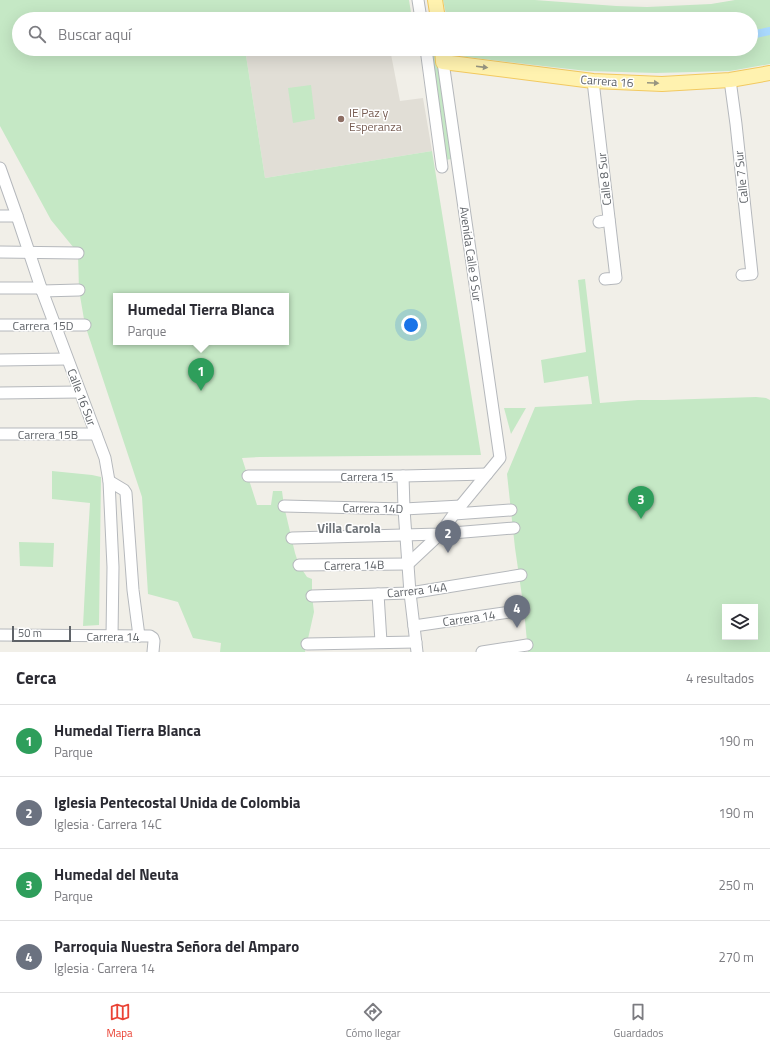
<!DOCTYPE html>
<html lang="es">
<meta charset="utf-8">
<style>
body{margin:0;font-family:"Titillium Web",sans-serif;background:#f7f7f7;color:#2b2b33}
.controls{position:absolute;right:12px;bottom:12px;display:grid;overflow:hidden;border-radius:0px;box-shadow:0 4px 16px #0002}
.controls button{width:36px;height:36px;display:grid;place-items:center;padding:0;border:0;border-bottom:1px solid #e1e1e2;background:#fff;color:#2b2b33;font:20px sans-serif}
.scale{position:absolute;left:12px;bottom:10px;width:59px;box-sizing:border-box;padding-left:4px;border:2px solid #5f6368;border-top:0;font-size:11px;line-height:14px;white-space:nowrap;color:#5f6368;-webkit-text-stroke:3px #fff;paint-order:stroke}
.you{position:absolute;left:411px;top:325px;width:14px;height:14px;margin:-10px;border:3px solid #fff;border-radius:50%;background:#1a73e8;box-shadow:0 0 0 6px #1a73e833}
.badge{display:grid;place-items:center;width:26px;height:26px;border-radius:50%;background:#ea4335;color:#fff;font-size:13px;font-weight:700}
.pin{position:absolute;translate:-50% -33px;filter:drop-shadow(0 1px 2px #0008)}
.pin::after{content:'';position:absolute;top:21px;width:14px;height:12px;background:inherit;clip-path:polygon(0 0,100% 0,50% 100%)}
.popup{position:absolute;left:113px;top:293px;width:176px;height:52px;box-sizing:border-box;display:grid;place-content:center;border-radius:0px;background:#fff;filter:drop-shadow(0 1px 3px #0005);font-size:13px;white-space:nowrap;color:#7c7c81}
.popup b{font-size:15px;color:#2b2b33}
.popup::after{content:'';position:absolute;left:50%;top:100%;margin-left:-8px;border:8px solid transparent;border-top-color:#fff}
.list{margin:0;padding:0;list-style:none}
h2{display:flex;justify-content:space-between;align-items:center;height:52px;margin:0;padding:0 16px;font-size:17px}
h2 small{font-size:13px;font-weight:400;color:#7c7c81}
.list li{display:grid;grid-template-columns:26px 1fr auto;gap:12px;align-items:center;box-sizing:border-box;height:72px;padding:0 16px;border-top:1px solid #e1e1e2}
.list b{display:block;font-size:15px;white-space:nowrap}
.list p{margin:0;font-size:13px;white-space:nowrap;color:#7c7c81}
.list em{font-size:13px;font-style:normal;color:#7c7c81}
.icon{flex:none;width:22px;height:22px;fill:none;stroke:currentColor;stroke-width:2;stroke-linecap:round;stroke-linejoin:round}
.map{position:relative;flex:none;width:770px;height:652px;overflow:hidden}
.search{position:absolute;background:#fff;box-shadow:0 4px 16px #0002;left:12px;right:12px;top:12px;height:44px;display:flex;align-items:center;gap:10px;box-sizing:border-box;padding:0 14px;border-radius:22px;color:#7c7c81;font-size:15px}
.sheet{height:340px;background:#fff}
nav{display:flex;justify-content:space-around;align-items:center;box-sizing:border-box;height:56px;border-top:1px solid #e1e1e2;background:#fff;font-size:11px;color:#7c7c81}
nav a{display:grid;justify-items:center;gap:2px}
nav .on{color:#ea4335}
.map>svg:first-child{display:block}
.education{fill:#e1ded6}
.green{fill:#c5e8c5;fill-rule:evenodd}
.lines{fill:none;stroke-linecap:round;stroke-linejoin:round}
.canal{stroke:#aadaff;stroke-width:8}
.minor-casing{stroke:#b5b8bc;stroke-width:13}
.major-casing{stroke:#f2c960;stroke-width:16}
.minor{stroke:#fff;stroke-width:11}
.major{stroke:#fff2af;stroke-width:14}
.oneway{fill:#979581}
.education-dot{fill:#8d6e63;stroke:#fff;stroke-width:1.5}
.labels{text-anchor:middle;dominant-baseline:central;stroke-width:3;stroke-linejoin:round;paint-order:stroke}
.street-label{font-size:12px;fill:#5f6368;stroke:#fff}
.education-label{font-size:12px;fill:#785e54;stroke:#fff;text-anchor:start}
.neighbourhood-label{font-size:13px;font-weight:bold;fill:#70757a;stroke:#fff}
</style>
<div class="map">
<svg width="770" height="652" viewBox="0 0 770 652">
<rect width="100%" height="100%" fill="#f1efe8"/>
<polygon class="education" points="245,49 390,49 400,101 423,98 432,151 265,178"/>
<g class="green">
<path d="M0 0H409L412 19H19V49H245L265 178 432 151 481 455 260 457 242 458 257 505H271L273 491H282L284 506 295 553 299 565 307 577 312 579V596L314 612 305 652H220L221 643 193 638 178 602 148 594 142 497 85 325 79 290 78 253 51 220 0 126ZM116 296H286V342H116Z"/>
<polygon points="443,0 535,0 616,6 647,7 711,4 735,0 770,0 770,64 730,71 656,73 587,71 500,61 450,55 449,49 751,49 751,19 447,19"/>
<polygon points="429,49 437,49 452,159 445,160"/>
<polygon points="311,85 315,119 293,123 288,88"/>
<path d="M585 279 600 403 638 400H664L756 397 766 398 770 400V652H528L524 610 515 548 507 474 535 407 592 404 588 376 544 383 541 360 586 352 578 280ZM725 607H755V637H725Z"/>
<polygon points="504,408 526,408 511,434"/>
<polygon points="52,471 92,475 101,477 99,625 83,626 86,568 90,503 52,499"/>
<polygon points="19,542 54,543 53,567 20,566"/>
</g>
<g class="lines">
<polyline class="canal" points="751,35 770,31"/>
<g class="minor-casing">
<g id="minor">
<polyline points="418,0 421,19"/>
<polyline points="426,49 442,167"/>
<polyline points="730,80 736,124 752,274 742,275"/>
<polyline points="593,81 616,278 605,279"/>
<polyline points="0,168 17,216 41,288 105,458 109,481 113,567 112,636"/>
<polyline points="0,216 17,216"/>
<polyline points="599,222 609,220"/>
<polyline points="0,252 78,253"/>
<polyline points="0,288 41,288"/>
<polyline points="42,291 79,290"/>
<polyline points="0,325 85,325"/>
<polyline points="0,360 67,359"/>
<polyline points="0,393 80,392"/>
<polyline points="0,434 96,434"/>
<polyline points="248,476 403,476 487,474"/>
<polyline points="403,476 404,509 410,593 417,652"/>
<polyline points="109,481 124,490 126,493 133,590 139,636"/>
<polyline points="284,506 404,509 461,506"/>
<polyline points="454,514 511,510"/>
<polyline points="292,538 440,534 514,528"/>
<polyline points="408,564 440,534 454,514 500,458 443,62"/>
<polyline points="299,565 408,564"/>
<polyline points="378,594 381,642"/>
<polyline points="312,596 410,593 521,575"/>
<polyline points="414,626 524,610"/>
<polyline points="0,635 150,636 153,638 154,641 153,652"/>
<polyline points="307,644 416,642"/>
<polyline points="482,652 527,645"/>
</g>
</g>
<g class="major-casing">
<g id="major">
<polyline points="435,0 438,19"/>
<polyline points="442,49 443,62 593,81 662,84 730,80 770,73"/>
</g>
</g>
<use href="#minor" class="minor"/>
<use href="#major" class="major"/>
</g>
<defs><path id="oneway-solid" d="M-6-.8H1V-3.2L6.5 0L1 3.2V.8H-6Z"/></defs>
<g class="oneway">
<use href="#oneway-solid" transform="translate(482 67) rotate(7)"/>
<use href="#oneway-solid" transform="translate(653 83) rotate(2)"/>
</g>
<circle class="education-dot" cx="341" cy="119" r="4"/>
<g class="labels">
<g class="street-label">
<text transform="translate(607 81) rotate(4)">Carrera 16</text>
<text transform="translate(741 177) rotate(-96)">Calle 7 Sur</text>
<text transform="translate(604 179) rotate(-96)">Calle 8 Sur</text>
<text transform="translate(471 254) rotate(82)">Avenida Calle 9 Sur</text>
<text x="43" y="325">Carrera 15D</text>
<text transform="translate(82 397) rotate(69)">Calle 16 Sur</text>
<text x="48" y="434">Carrera 15B</text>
<text x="367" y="476">Carrera 15</text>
<text transform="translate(373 508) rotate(1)">Carrera 14D</text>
<text transform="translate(354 565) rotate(-1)">Carrera 14B</text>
<text transform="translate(417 590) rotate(-6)">Carrera 14A</text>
<text transform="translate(469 618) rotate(-8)">Carrera 14</text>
<text x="113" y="636">Carrera 14</text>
</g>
<g class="education-label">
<text x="349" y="112">IE Paz y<tspan x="349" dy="14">Esperanza</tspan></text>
</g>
<g class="neighbourhood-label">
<text x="349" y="528">Villa Carola</text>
</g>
</g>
</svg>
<div class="controls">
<button><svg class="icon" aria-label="layers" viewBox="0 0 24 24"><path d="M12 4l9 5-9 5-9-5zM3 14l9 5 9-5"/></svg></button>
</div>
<div class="scale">50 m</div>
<div class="you"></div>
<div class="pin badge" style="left:201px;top:391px;background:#2e9e5b">1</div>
<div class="popup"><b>Humedal Tierra Blanca</b>Parque</div>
<div class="pin badge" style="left:448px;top:553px;background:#6b7280">2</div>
<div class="pin badge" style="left:641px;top:519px;background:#2e9e5b">3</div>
<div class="pin badge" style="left:517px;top:628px;background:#6b7280">4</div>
<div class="search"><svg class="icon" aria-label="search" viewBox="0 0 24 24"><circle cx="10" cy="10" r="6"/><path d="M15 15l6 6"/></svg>Buscar aquí</div>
</div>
<section class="sheet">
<h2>Cerca<small>4 resultados</small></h2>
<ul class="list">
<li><span class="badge" style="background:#2e9e5b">1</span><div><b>Humedal Tierra Blanca</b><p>Parque</p></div><em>190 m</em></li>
<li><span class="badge" style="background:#6b7280">2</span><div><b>Iglesia Pentecostal Unida de Colombia</b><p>Iglesia · Carrera 14C</p></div><em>190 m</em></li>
<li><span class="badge" style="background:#2e9e5b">3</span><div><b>Humedal del Neuta</b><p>Parque</p></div><em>250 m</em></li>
<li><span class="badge" style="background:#6b7280">4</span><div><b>Parroquia Nuestra Señora del Amparo</b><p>Iglesia · Carrera 14</p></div><em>270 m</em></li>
</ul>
</section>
<nav>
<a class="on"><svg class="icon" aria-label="map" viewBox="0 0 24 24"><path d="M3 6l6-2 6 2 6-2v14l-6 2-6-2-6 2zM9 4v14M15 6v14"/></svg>Mapa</a>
<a><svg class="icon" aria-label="directions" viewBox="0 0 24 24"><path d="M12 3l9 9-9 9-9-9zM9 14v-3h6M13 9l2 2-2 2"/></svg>Cómo llegar</a>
<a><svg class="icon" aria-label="saved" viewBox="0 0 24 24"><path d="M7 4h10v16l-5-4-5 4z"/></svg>Guardados</a>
</nav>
